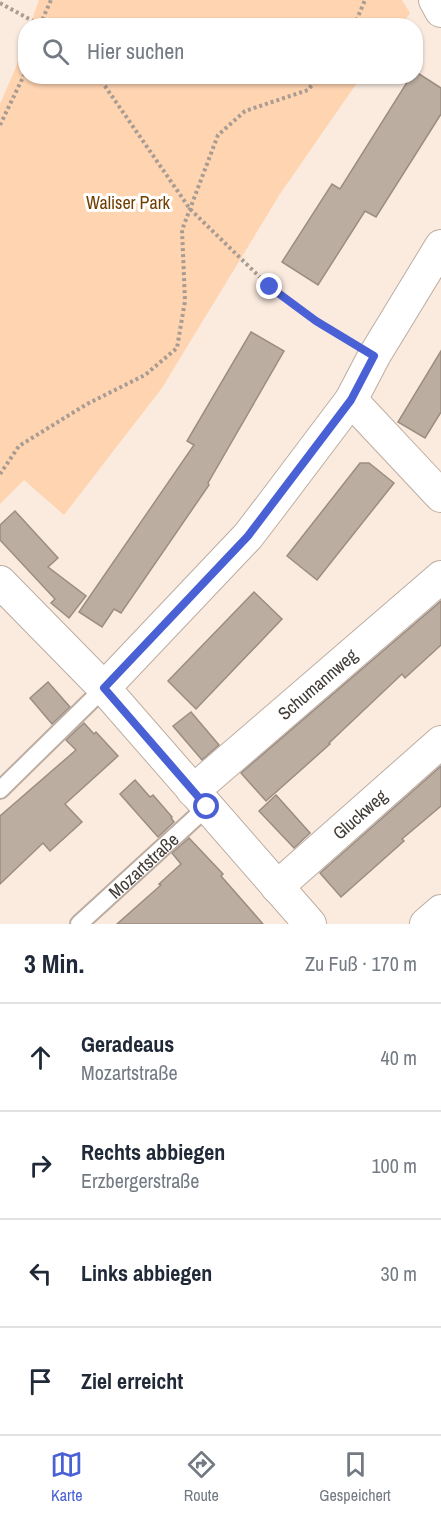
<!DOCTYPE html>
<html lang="de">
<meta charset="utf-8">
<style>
body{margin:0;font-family:"Archivo Narrow",sans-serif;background:#f2f2f3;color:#1f2937}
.stop{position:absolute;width:18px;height:18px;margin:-14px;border:4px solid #4a61d5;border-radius:50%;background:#fff}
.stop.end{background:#4a61d5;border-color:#fff;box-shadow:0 2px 6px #0008}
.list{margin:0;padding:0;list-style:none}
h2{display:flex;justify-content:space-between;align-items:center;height:78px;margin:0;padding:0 24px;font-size:26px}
h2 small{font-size:20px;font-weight:400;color:#747a83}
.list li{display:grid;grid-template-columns:39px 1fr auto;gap:18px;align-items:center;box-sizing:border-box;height:108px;padding:0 24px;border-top:2px solid #e0e1e3}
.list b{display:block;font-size:22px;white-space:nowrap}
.list p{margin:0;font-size:20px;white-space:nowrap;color:#747a83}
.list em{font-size:20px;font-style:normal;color:#747a83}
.icon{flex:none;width:33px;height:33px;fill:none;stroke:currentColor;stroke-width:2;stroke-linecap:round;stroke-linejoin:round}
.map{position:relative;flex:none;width:441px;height:924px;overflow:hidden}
.search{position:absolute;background:#fff;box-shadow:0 2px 4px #0004;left:18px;right:18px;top:18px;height:66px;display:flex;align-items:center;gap:15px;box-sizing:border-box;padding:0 21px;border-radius:24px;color:#747a83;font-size:22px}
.sheet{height:510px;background:#fff}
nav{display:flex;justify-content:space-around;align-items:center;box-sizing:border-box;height:84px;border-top:2px solid #e0e1e3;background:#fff;font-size:16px;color:#747a83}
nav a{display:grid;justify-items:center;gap:3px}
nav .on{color:#4a61d5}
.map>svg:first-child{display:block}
.green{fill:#ffd4b1}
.building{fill:#bcada1;stroke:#9b8d82;stroke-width:1.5}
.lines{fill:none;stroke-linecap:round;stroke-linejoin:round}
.lane-casing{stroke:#bcada2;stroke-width:20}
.street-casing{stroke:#bcada2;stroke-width:34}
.path{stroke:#a89c93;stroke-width:4;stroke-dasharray:3 3;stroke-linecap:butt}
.lane{stroke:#fff;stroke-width:16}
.street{stroke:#fff;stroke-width:32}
.route{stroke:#4a61d5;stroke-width:8}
.labels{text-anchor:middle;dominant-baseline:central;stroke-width:6;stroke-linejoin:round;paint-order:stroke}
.park-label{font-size:18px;fill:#723e00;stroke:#fff}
.street-label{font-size:18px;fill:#413b36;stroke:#fff}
</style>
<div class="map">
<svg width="441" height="924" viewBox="0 0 441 924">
<rect width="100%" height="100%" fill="#fbebdf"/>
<g class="green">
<polygon points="39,0 402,0 410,13 401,26 30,25"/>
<polygon points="25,40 26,76 361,77 280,194 162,388 64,515 24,480 0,504 0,104 16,67"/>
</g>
<g class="building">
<polygon points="416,72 441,88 441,114 376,217 365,211 318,285 282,262 332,184 340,189 411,76 416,76"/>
<polygon points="251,332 284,351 208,483 209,485 121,613 114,609 102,627 79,612 194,445 187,441"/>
<polygon points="441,351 441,412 425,438 398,422"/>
<polygon points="360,463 369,463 394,483 317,580 287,556"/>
<polygon points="15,511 58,558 48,567 86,596 69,618 51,603 55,599 0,540 0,525"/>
<polygon points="254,592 282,619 196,709 168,681"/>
<polygon points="441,601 441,645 405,678 402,674 329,743 330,744 266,801 241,773"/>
<polygon points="48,682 70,707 52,724 30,698"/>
<polygon points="191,712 219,745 202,760 173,726"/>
<polygon points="84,723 94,734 96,732 118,756 65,804 82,822 50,851 43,843 0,884 0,816 76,750 66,740"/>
<polygon points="441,766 441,806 402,839 404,841 341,897 320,873"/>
<polygon points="135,780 150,797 153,795 172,817 171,818 174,822 158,837 120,794"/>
<polygon points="276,795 310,833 294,848 259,811"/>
<polygon points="189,838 223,874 221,876 263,924 117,924 161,885 159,884 181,864 172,853"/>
</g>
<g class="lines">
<g class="lane-casing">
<g id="lane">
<polyline points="0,790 104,688"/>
<path id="s1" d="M79 924 207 807"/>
</g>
</g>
<g class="street-casing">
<g id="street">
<polyline points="435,0 441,11"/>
<polyline points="351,400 441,496"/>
<polyline points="0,582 104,688 310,924"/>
<polyline points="104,688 248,536 271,506 351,400 374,356 441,246"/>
<path id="s2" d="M193 791 441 577"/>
<path id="s3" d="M277 887 441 742"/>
<polyline points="426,924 441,911"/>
</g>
</g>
<g class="path">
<polyline points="0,3 42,26"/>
<polyline points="40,25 51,0"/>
<polyline points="354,26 365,0"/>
<polyline points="98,76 190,209 270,287 316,321 349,341"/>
<polyline points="0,125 26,71"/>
<polyline points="0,474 19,446 87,404 145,375 177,348 185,301 182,230 218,135 245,111 308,90 319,76"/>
</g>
<use href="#lane" class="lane"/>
<use href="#street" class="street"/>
</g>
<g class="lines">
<polyline class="route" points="207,807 104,688 248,536 351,400 374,356 316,321 270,287"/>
</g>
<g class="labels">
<g class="park-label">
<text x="128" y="202">Waliser Park</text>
</g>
<g class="street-label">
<text stroke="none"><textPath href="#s2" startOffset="164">Schumannweg</textPath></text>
<text stroke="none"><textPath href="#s3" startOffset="110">Gluckweg</textPath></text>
<text stroke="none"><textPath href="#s1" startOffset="87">Mozartstraße</textPath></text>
</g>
</g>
</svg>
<div class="stop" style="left:207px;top:807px"></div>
<div class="stop end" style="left:270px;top:287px"></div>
<div class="search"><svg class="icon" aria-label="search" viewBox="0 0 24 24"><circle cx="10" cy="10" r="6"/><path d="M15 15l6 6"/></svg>Hier suchen</div>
</div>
<section class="sheet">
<h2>3 Min.<small>Zu Fuß · 170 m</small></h2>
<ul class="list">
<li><svg class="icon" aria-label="ahead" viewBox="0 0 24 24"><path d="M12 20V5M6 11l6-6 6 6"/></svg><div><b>Geradeaus</b><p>Mozartstraße</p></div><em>40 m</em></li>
<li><svg class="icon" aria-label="right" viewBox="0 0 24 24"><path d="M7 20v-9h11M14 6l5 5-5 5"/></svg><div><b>Rechts abbiegen</b><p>Erzbergerstraße</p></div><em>100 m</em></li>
<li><svg class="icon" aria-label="left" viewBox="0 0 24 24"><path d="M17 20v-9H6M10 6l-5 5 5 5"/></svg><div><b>Links abbiegen</b></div><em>30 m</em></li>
<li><svg class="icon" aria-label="arrive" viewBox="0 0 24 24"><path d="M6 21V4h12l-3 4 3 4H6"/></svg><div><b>Ziel erreicht</b></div></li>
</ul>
</section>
<nav>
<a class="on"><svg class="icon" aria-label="map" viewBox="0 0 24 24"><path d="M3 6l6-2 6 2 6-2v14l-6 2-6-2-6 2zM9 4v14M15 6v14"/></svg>Karte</a>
<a><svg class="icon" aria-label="directions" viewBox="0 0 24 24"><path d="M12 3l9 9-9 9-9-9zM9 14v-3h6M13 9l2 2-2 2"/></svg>Route</a>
<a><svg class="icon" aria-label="saved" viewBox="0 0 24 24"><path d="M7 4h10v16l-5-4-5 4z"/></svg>Gespeichert</a>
</nav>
